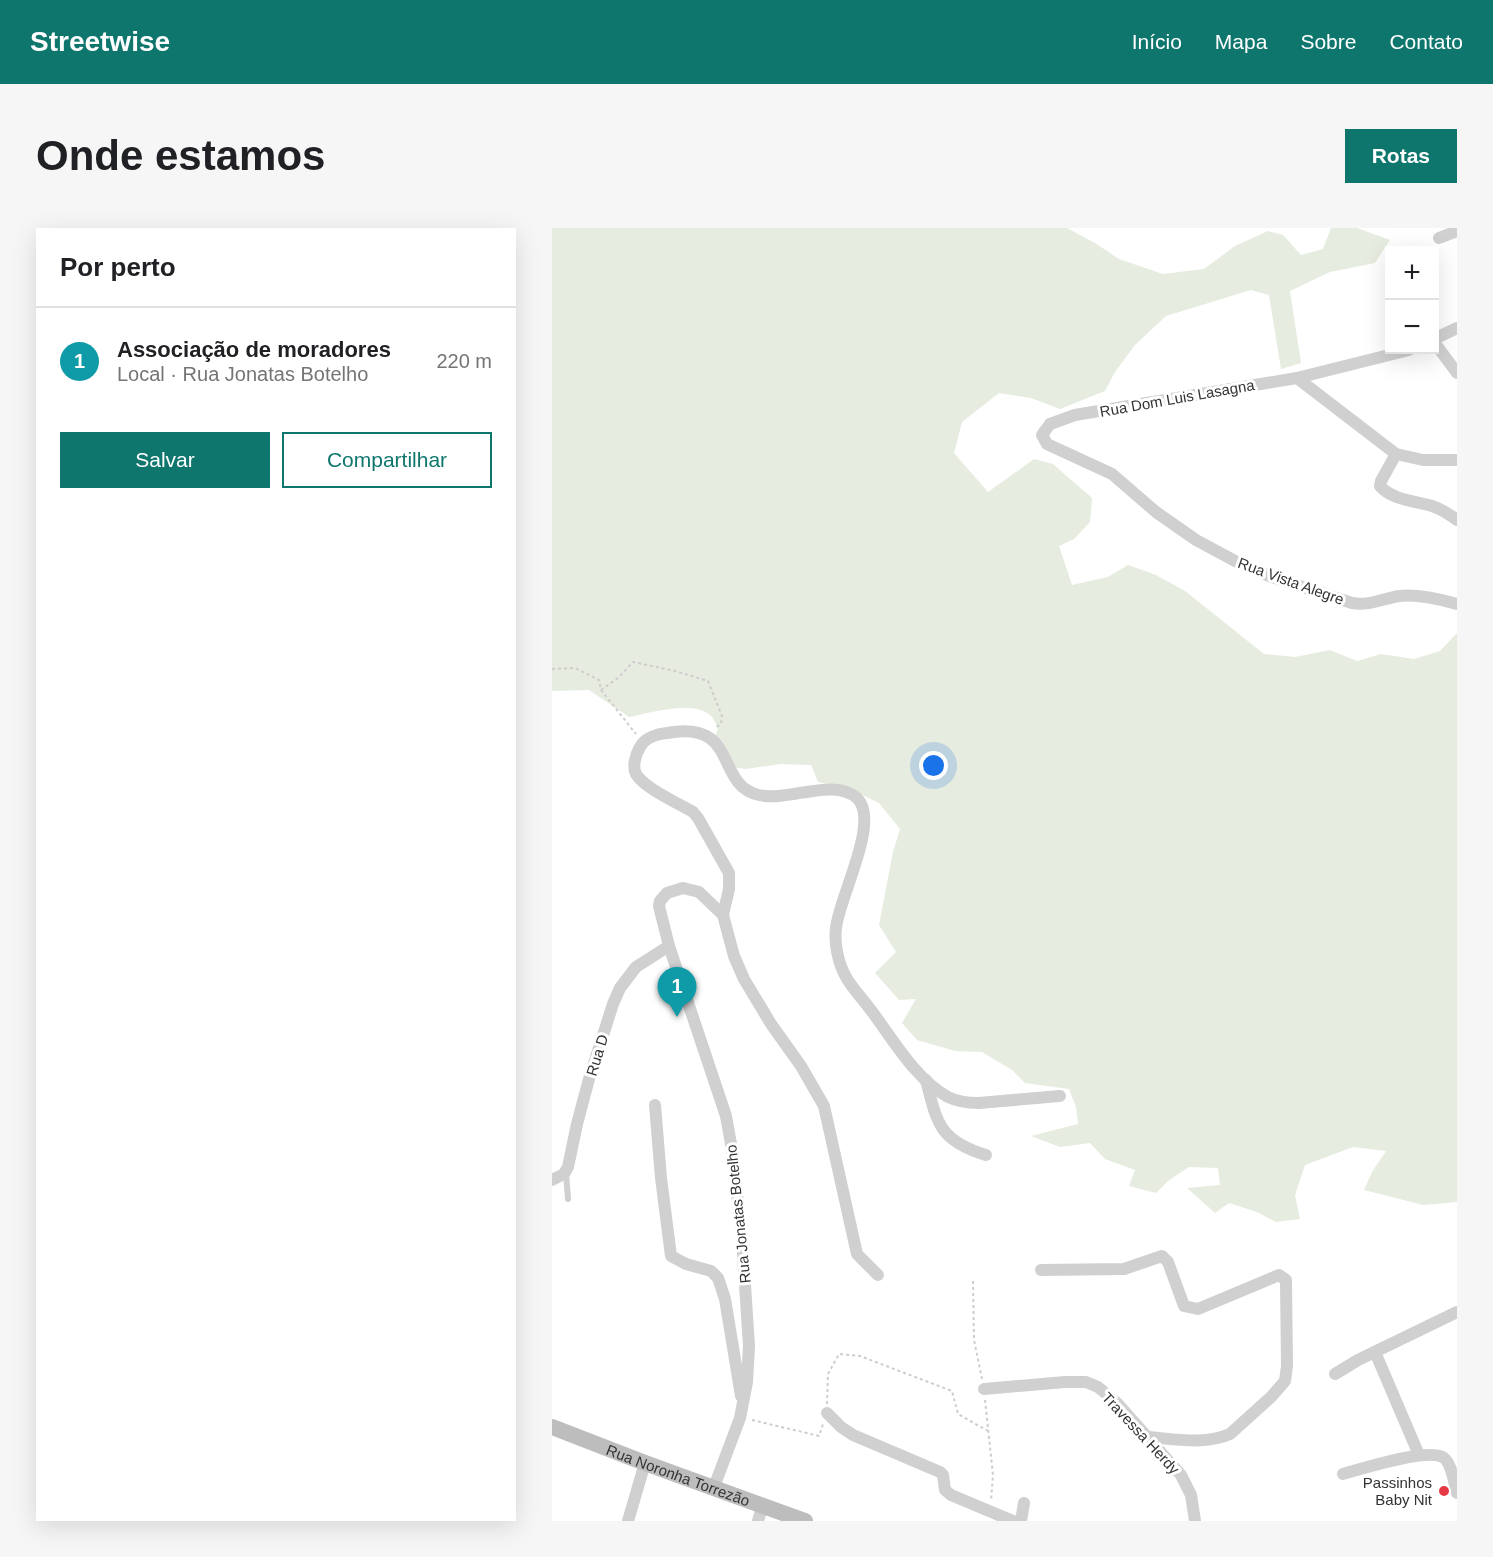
<!DOCTYPE html>
<html lang="pt">
<meta charset="utf-8">
<style>
body{margin:0;font-family:Helvetica,sans-serif;background:#f6f6f6;color:#202124}
.controls{position:absolute;right:18px;top:18px;display:grid;overflow:hidden;border-radius:0px;box-shadow:0 6px 24px #0002}
.controls button{width:54px;height:54px;display:grid;place-items:center;padding:0;border:0;border-bottom:2px solid #e0e0e0;background:#fff;color:#202124;font:30px sans-serif}
.you{position:absolute;left:382px;top:538px;width:21px;height:21px;margin:-15px;border:4px solid #fff;border-radius:50%;background:#1a73e8;box-shadow:0 0 0 9px #1a73e833}
.badge{display:grid;place-items:center;width:39px;height:39px;border-radius:50%;background:#0f766e;color:#fff;font-size:20px;font-weight:700}
.pin{position:absolute;translate:-50% -50px;filter:drop-shadow(0 2px 3px #0008)}
.pin::after{content:'';position:absolute;top:32px;width:21px;height:18px;background:inherit;clip-path:polygon(0 0,100% 0,50% 100%)}
.list{margin:0;padding:0;list-style:none}
h2{display:flex;justify-content:space-between;align-items:center;height:78px;margin:0;padding:0 24px;font-size:26px}
h2 small{font-size:20px;font-weight:400;color:#757577}
.list li{display:grid;grid-template-columns:39px 1fr auto;gap:18px;align-items:center;box-sizing:border-box;height:108px;padding:0 24px;border-top:2px solid #e0e0e0}
.list b{display:block;font-size:22px;white-space:nowrap}
.list p{margin:0;font-size:20px;white-space:nowrap;color:#757577}
.list em{font-size:20px;font-style:normal;color:#757577}
.actions{display:flex;gap:12px;padding:18px 24px}
.actions a{flex:1;padding:14px 0;border:2px solid #0f766e;border-radius:0px;text-align:center;font-size:21px;color:#0f766e}
.actions .main{background:#0f766e;color:#fff}
.map{position:relative;flex:none;width:905px;height:1293px;overflow:hidden;border-radius:0px}
header{display:flex;align-items:center;gap:36px;box-sizing:border-box;height:84px;padding:0 30px;background:#0f766e;color:#fff}
header strong{font-size:28px}
nav{display:flex;gap:33px;margin-inline-start:auto;font-size:21px}
.intro{display:flex;align-items:center;justify-content:space-between;box-sizing:border-box;height:144px;padding:0 36px}
h1{margin:0;font-size:42px}
.button{padding:15px 27px;border-radius:0px;background:#0f766e;color:#fff;font-size:21px;font-weight:700}
main{display:flex;gap:36px;padding:0 36px}
aside{flex:1;background:#fff;border-radius:0px;box-shadow:0 6px 24px #0002}
.map>svg:first-child{display:block}
.green{fill:#e6ecdf}
.lines{fill:none;stroke-linecap:round;stroke-linejoin:round}
.path{stroke:#cdcdcd;stroke-width:2;stroke-dasharray:3 3;stroke-linecap:butt}
.service{stroke:#d0d0d0;stroke-width:6}
.minor{stroke:#d0d0d0;stroke-width:12}
.secondary{stroke:#bdbdbd;stroke-width:16}
.poi-dot{fill:#e63946;stroke:#fff;stroke-width:2}
.labels{text-anchor:middle;dominant-baseline:central;stroke-width:6;stroke-linejoin:round;paint-order:stroke}
.street-label{font-size:15px;fill:#333;stroke:#fff}
.poi-label{font-size:15px;fill:#333;stroke:#fff;text-anchor:end}
</style>
<header>
<strong>Streetwise</strong>
<nav><a>Início</a><a>Mapa</a><a>Sobre</a><a>Contato</a></nav>
</header>
<div class="intro"><h1>Onde estamos</h1><a class="button">Rotas</a></div>
<main>
<aside>
<h2>Por perto<small></small></h2>
<ul class="list">
<li><span class="badge" style="background:#0f9aa8">1</span><div><b>Associação de moradores</b><p>Local · Rua Jonatas Botelho</p></div><em>220 m</em></li>
</ul>
<div class="actions"><a class="main">Salvar</a><a>Compartilhar</a></div>
</aside>
<div class="map">
<svg width="905" height="1293" viewBox="0 0 905 1293">
<rect width="100%" height="100%" fill="#fff"/>
<path class="green" d="M0 0H515L543 15 567 31 611 46 652 41 683 18 716 3 731 7 749 27 771 21 779 0H805L838 12 823 35 778 44 738 63 749 135 729 141 717 67 699 62 614 88 583 117 563 144 553 163 508 181 479 170 447 165 410 194 402 225 436 264 482 231 501 236 540 270 538 294 522 311 507 318 520 357 556 349 576 337 604 347 633 363 712 426 743 429 778 422 805 433 829 426 862 431 888 423 905 405V974L871 977 812 962 820 944 834 923 801 919 753 937 743 967 748 991 724 994 705 984 677 975 663 985 635 960 668 957 666 940 637 939 616 953 604 965 577 958 583 942 553 931 538 915 508 919 479 908 526 896 524 879 517 861 473 855 460 842 430 824 403 823 365 812 350 795 364 771 347 772 323 745 344 724 327 697 341 624 348 601 327 575 296 560 266 554 259 537 228 536 194 541 180 539 162 513 166 500C164 496 161 489 158 487 140 472 97 485 77 489L37 462 0 463Z"/>
<g class="lines">
<g class="path">
<polyline points="0,441 23,440 47,452 49,462 84,506"/>
<polyline points="49,462 66,450 81,434 123,443 156,453 170,488 169,496 163,500"/>
<polyline points="421,1053 422,1112 430,1151"/>
<polyline points="433,1172 441,1247 439,1273"/>
<polyline points="275,1176 276,1146 287,1126 308,1128 400,1163 406,1186 436,1203"/>
<polyline points="200,1192 267,1208 271,1196"/>
</g>
<polyline class="service" points="14,945 16,971"/>
<g class="minor">
<polyline points="887,10 905,3"/>
<polyline points="882,111 905,100"/>
<polyline points="882,114 905,145"/>
<path d="M857 122 745 150 523 187 498 196 490 207 495 216 560 246 604 284 644 312 685 334 717 348 800 375C817 378 830 371 847 368 866 366 887 371 905 376"/>
<polyline points="745,150 844,226 871,232 905,232"/>
<path d="M844 226 829 253 828 258C840 272 863 273 880 278 889 281 897 286 905 292"/>
<path d="M171 687 177 661V645L146 590 141 584C126 575 92 560 84 546 80 538 84 526 88 519 93 510 105 506 115 505 188 492 162 557 207 567 236 574 282 549 305 570 329 593 287 669 284 700 282 715 286 735 294 749 300 760 310 770 318 781 341 811 363 851 396 869 406 874 417 875 427 875L508 868"/>
<path d="M374 852C385 896 388 913 434 927"/>
<polyline points="103,877 109,950 119,1028 134,1036 159,1043 166,1050 173,1071 189,1168"/>
<polyline points="0,952 12,946 16,939 25,896 37,851 61,776 68,760 84,739 117,718"/>
<path d="M489 1042 572 1041 610 1028 616 1034 632 1078 646 1081 727 1047 734 1052 735 1138 733 1153 719 1169 678 1206C653 1217 623 1211 596 1209"/>
<polyline points="823,1124 867,1227"/>
<polyline points="783,1146 806,1132 905,1084"/>
<polyline points="432,1161 513,1154 534,1154 546,1159 565,1175 629,1247 639,1267 643,1293"/>
<polyline points="275,1185 289,1199 301,1207 388,1244 391,1247 393,1262 399,1267 461,1293"/>
<path d="M791 1246C809 1241 877 1219 892 1230 900 1236 902 1256 905 1265"/>
<polyline points="162,1259 188,1190 195,1154 197,1118 190,1011 181,927 174,888 117,718 107,678 108,673 115,665 131,660 147,664 171,687 182,728 192,751 219,796 249,838 272,878 305,1026 326,1047"/>
<polyline points="76,1293 93,1235"/>
<polyline points="206,1293 211,1276"/>
<polyline points="469,1293 472,1275"/>
</g>
<path class="secondary" id="s1" d="M0 1199 93 1235 253 1293"/>
</g>
<circle class="poi-dot" cx="892" cy="1263" r="6"/>
<g class="labels">
<g class="street-label">
<text transform="translate(625 170) rotate(-10)">Rua Dom Luis Lasagna</text>
<text transform="translate(739 353) rotate(20)">Rua Vista Alegre</text>
<text transform="translate(45 827) rotate(-73)">Rua D</text>
<text transform="translate(186 986) rotate(-96)">Rua Jonatas Botelho</text>
<text transform="translate(589 1205) rotate(47)">Travessa Herdy</text>
<text stroke="none"><textPath href="#s1" startOffset="135">Rua Noronha Torrezão</textPath></text>
</g>
<g class="poi-label">
<text x="880" y="1254">Passinhos<tspan x="880" dy="17">Baby Nit</tspan></text>
</g>
</g>
</svg>
<div class="controls">
<button>+</button>
<button>−</button>
</div>
<div class="you"></div>
<div class="pin badge" style="left:125px;top:789px;background:#0f9aa8">1</div>
</div>
</main>
